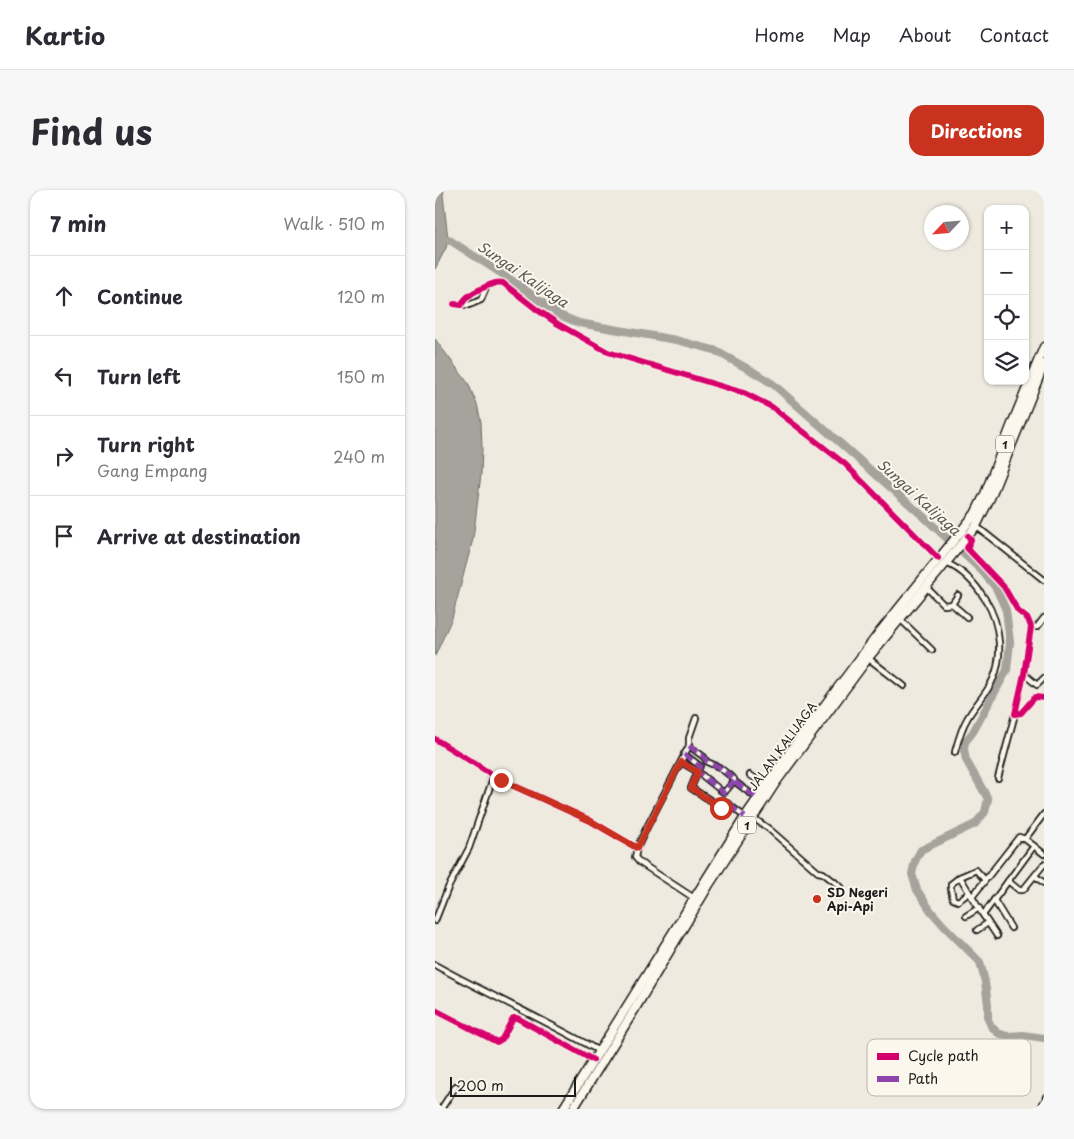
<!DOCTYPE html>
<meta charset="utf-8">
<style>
body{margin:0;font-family:"Playpen Sans",sans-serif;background:#f7f7f7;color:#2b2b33}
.controls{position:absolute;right:15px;top:15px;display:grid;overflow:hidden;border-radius:10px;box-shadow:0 1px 4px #0004}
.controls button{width:45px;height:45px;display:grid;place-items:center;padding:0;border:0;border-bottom:1px solid #e1e1e2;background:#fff;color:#2b2b33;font:25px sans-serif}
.compass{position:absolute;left:489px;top:15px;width:45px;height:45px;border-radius:50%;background:#fff;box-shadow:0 1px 4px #0004;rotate:244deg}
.scale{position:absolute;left:15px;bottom:12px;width:126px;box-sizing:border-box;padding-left:5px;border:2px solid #1c1c1c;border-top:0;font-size:14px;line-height:18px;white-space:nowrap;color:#1c1c1c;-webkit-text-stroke:4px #fbf7ec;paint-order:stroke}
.stop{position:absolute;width:15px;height:15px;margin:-11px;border:4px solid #c8321e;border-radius:50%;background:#fff}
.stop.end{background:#c8321e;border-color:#fff;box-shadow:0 1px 5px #0008}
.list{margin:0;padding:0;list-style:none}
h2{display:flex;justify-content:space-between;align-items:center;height:65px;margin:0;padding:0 20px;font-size:21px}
h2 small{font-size:16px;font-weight:400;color:#7c7c81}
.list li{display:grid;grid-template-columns:32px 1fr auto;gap:15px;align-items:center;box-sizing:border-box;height:80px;padding:0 20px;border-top:1px solid #e1e1e2}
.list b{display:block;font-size:19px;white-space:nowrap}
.list p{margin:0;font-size:16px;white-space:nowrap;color:#7c7c81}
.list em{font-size:16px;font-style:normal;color:#7c7c81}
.icon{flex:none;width:28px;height:28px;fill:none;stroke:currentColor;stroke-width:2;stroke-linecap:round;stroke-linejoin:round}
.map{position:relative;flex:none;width:609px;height:919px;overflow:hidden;border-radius:15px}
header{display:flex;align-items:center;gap:30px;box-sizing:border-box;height:70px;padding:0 25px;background:#fff;border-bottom:1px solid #e1e1e2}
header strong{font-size:24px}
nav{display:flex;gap:28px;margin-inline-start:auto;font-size:18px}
.intro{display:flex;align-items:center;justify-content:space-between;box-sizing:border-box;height:120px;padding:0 30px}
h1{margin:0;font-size:35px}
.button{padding:12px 22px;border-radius:15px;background:#c8321e;color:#fff;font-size:18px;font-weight:700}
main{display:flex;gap:30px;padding:0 30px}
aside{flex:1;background:#fff;border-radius:15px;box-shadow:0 1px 4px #0004}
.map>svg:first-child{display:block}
.water{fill:#a6a39d;stroke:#6f6d69}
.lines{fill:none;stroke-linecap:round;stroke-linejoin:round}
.river{stroke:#a6a39d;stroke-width:8}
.street-casing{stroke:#1c1c1c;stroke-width:8}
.highway-casing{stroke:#1c1c1c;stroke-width:11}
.street{stroke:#fbf7ec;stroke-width:4.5}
.highway{stroke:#fbf7ec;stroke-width:8}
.rail-casing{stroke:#1c1c1c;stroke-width:3}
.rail{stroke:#fbf7ec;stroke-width:1;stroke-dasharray:4;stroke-linecap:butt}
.quiet{stroke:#8e44ad;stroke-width:5;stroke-dasharray:10 5;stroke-linecap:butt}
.cycleway-casing{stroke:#fbf7ec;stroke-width:9}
.cycleway{stroke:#d6006c;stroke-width:6}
.route{stroke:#c8321e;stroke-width:6}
.poi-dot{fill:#c8321e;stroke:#fbf7ec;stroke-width:2}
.labels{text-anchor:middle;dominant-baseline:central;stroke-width:4;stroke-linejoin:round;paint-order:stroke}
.shield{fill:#fbf7ec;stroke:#5f5e5a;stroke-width:1}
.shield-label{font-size:11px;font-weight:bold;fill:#1c1c1c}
.street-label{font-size:12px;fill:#1c1c1c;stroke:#fbf7ec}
.poi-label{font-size:12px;font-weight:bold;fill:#1c1c1c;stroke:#fbf7ec;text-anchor:start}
.water-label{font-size:14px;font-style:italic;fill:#5a5956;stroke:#fbf7ec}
.key{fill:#fbf7ec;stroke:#b8b5ae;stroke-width:1}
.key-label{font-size:14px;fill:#1c1c1c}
</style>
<header>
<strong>Kartio</strong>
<nav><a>Home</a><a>Map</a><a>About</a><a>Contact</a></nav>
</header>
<div class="intro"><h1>Find us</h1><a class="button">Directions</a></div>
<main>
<aside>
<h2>7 min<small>Walk · 510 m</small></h2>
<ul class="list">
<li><svg class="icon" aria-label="ahead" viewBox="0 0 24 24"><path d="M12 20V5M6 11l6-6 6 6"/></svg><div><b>Continue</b></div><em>120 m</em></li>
<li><svg class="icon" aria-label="left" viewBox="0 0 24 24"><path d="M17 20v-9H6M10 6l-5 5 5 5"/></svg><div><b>Turn left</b></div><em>150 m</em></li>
<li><svg class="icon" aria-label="right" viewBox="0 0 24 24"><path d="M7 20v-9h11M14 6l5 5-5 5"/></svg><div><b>Turn right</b><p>Gang Empang</p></div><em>240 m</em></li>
<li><svg class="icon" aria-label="arrive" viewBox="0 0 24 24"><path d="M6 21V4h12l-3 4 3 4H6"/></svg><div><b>Arrive at destination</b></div></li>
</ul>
</aside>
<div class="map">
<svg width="609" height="919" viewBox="0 0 609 919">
<rect width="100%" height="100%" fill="#eeeadf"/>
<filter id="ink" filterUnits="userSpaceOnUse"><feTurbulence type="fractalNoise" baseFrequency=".02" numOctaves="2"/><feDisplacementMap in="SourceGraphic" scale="10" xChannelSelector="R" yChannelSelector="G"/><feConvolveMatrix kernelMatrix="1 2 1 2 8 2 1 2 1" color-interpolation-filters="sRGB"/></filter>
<g filter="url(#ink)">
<g class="water">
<polygon points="0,0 9,0 8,5 13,49 11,58 0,79"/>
<polygon points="0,149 33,193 42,214 46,232 47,258 46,284 38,349 17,428 0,466"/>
</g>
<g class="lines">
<polyline class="river" points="13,49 81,93 124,125 144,133 241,150 279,160 317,181 338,194 489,327 546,380 561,398 571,420 575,452 572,480 538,542 530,552 529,559 531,570 553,609 550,622 540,634 486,660 480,671 477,684 482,700 496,721 509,736 545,772 550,792 553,815 553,829 556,836 563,843 572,846 588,845 609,848"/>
<g class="street-casing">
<g id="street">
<path d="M19 114 26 115C32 104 42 101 52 96 58 94 61 91 68 93L101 119 123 134 173 162 309 203 337 217 410 274 503 368"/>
<polyline points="26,115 34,115 46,110 52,96"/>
<polyline points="541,336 609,390"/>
<polyline points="533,346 536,350 532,358 569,397 583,421 593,429 596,437 589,484 580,524 586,523 600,507 609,508"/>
<path d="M511 373C528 380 540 393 550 409 566 434 570 471 554 497 547 509 538 518 532 529 526 539 523 551 520 562"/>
<polyline points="491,397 509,415 517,414 523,405"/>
<polyline points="517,414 532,427"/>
<polyline points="464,428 497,460"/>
<polyline points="596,437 602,437 609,428"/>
<polyline points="433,468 469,496"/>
<polyline points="589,484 602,495 609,488"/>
<polyline points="0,549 66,590 154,630 202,658"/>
<polyline points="254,556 269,567 272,572 284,577 299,589 299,591 323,609"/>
<polyline points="249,564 265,576 256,598 286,617 292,613 310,627"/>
<polyline points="246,572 263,582 289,603 299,591"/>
<polyline points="315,585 332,596"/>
<polyline points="563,588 580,524"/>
<polyline points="317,627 334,639 383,682 388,683 406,697"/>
<polyline points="590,649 609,624"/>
<polyline points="600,686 609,693"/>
<polyline points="525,687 516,694 516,699 518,709 523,711 534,703"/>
<polyline points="550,690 541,680 525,687 537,707 584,647 590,649 609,664"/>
<polyline points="573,691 584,700 588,700 609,674"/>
<polyline points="537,707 548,725 599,656"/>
<polyline points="259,708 204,672 200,667 202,658 212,637 254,556 254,548 261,528"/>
<polyline points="559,710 576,738"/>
<polyline points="548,725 562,746"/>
<polyline points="531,726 544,718"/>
<polyline points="0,731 13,698 34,658 59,585"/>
<polyline points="542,740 553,733"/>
<path d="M0 775C54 805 110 830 164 861"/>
<polyline points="0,820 62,852 67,849 78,828 82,828 158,870"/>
<polyline points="6,919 21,896"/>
</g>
</g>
<g class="highway-casing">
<g id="highway">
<polyline points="128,919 310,627 357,559 444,443 540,324 550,304 577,234 609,157"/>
<polyline points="138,919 195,827 275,693 341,592 433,468 541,336 556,306 609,174"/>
</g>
</g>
<use href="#street" class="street"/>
<use href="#highway" class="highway"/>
<g class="rail-casing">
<polyline id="rail" points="603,919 609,905"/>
</g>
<use href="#rail" class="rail"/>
<g class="quiet">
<polyline points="254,556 269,567 272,572 284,577 299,589 299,591 323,609"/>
<polyline points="249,564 265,576 256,598 286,617 292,613 310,627"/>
<polyline points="246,572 263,582 289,603 299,591"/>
</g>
<g class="cycleway-casing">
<g id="cycleway">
<path d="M19 114 26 115C32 104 42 101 52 96 58 94 61 91 68 93L101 119 123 134 173 162 309 203 337 217 410 274 503 368"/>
<polyline points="533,346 536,350 532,358 569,397 583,421 593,429 596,437 589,484 580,524 586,523 600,507 609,508"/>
<polyline points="0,549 66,590 154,630 202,658"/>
<polyline points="0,820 62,852 67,849 78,828 82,828 158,870"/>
</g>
</g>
<use href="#cycleway" class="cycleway"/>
</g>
</g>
<g class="lines" filter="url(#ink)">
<polyline class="route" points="66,590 154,630 202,658 246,572 263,582 256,598 286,618"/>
</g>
<circle class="poi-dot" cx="382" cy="709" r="5"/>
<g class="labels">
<g class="shield">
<rect x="561" y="245.5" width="18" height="17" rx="4"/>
<rect x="303" y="626.5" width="18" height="17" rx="4"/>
</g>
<g class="shield-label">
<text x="570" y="254">1</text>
<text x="312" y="635">1</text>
</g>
<g class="street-label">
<text transform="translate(347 556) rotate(-54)">JALAN KALIJAGA</text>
</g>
<g class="poi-label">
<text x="392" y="702">SD Negeri<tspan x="392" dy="14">Api-Api</tspan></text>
</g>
<g class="water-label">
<text transform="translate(88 84) rotate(34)">Sungai Kalijaga</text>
<text transform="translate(484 307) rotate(42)">Sungai Kalijaga</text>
</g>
</g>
<rect x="432" y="849" width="164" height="57" rx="8" class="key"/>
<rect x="442" y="863" width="22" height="7" fill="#d6006c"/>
<rect x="442" y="886" width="22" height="6" fill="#8e44ad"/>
<g class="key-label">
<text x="473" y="871">Cycle path</text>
<text x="473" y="894">Path</text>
</g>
</svg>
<div class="controls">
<button>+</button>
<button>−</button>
<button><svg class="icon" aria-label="locate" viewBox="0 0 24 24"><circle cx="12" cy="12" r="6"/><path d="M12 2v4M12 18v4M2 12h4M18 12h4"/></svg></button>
<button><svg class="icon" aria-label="layers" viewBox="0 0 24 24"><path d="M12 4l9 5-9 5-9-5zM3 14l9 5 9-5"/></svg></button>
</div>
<svg class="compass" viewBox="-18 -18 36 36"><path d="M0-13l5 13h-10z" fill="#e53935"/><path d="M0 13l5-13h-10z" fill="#7c7c81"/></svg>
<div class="scale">200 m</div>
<div class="stop" style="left:286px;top:618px"></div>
<div class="stop end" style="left:66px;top:590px"></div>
</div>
</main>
